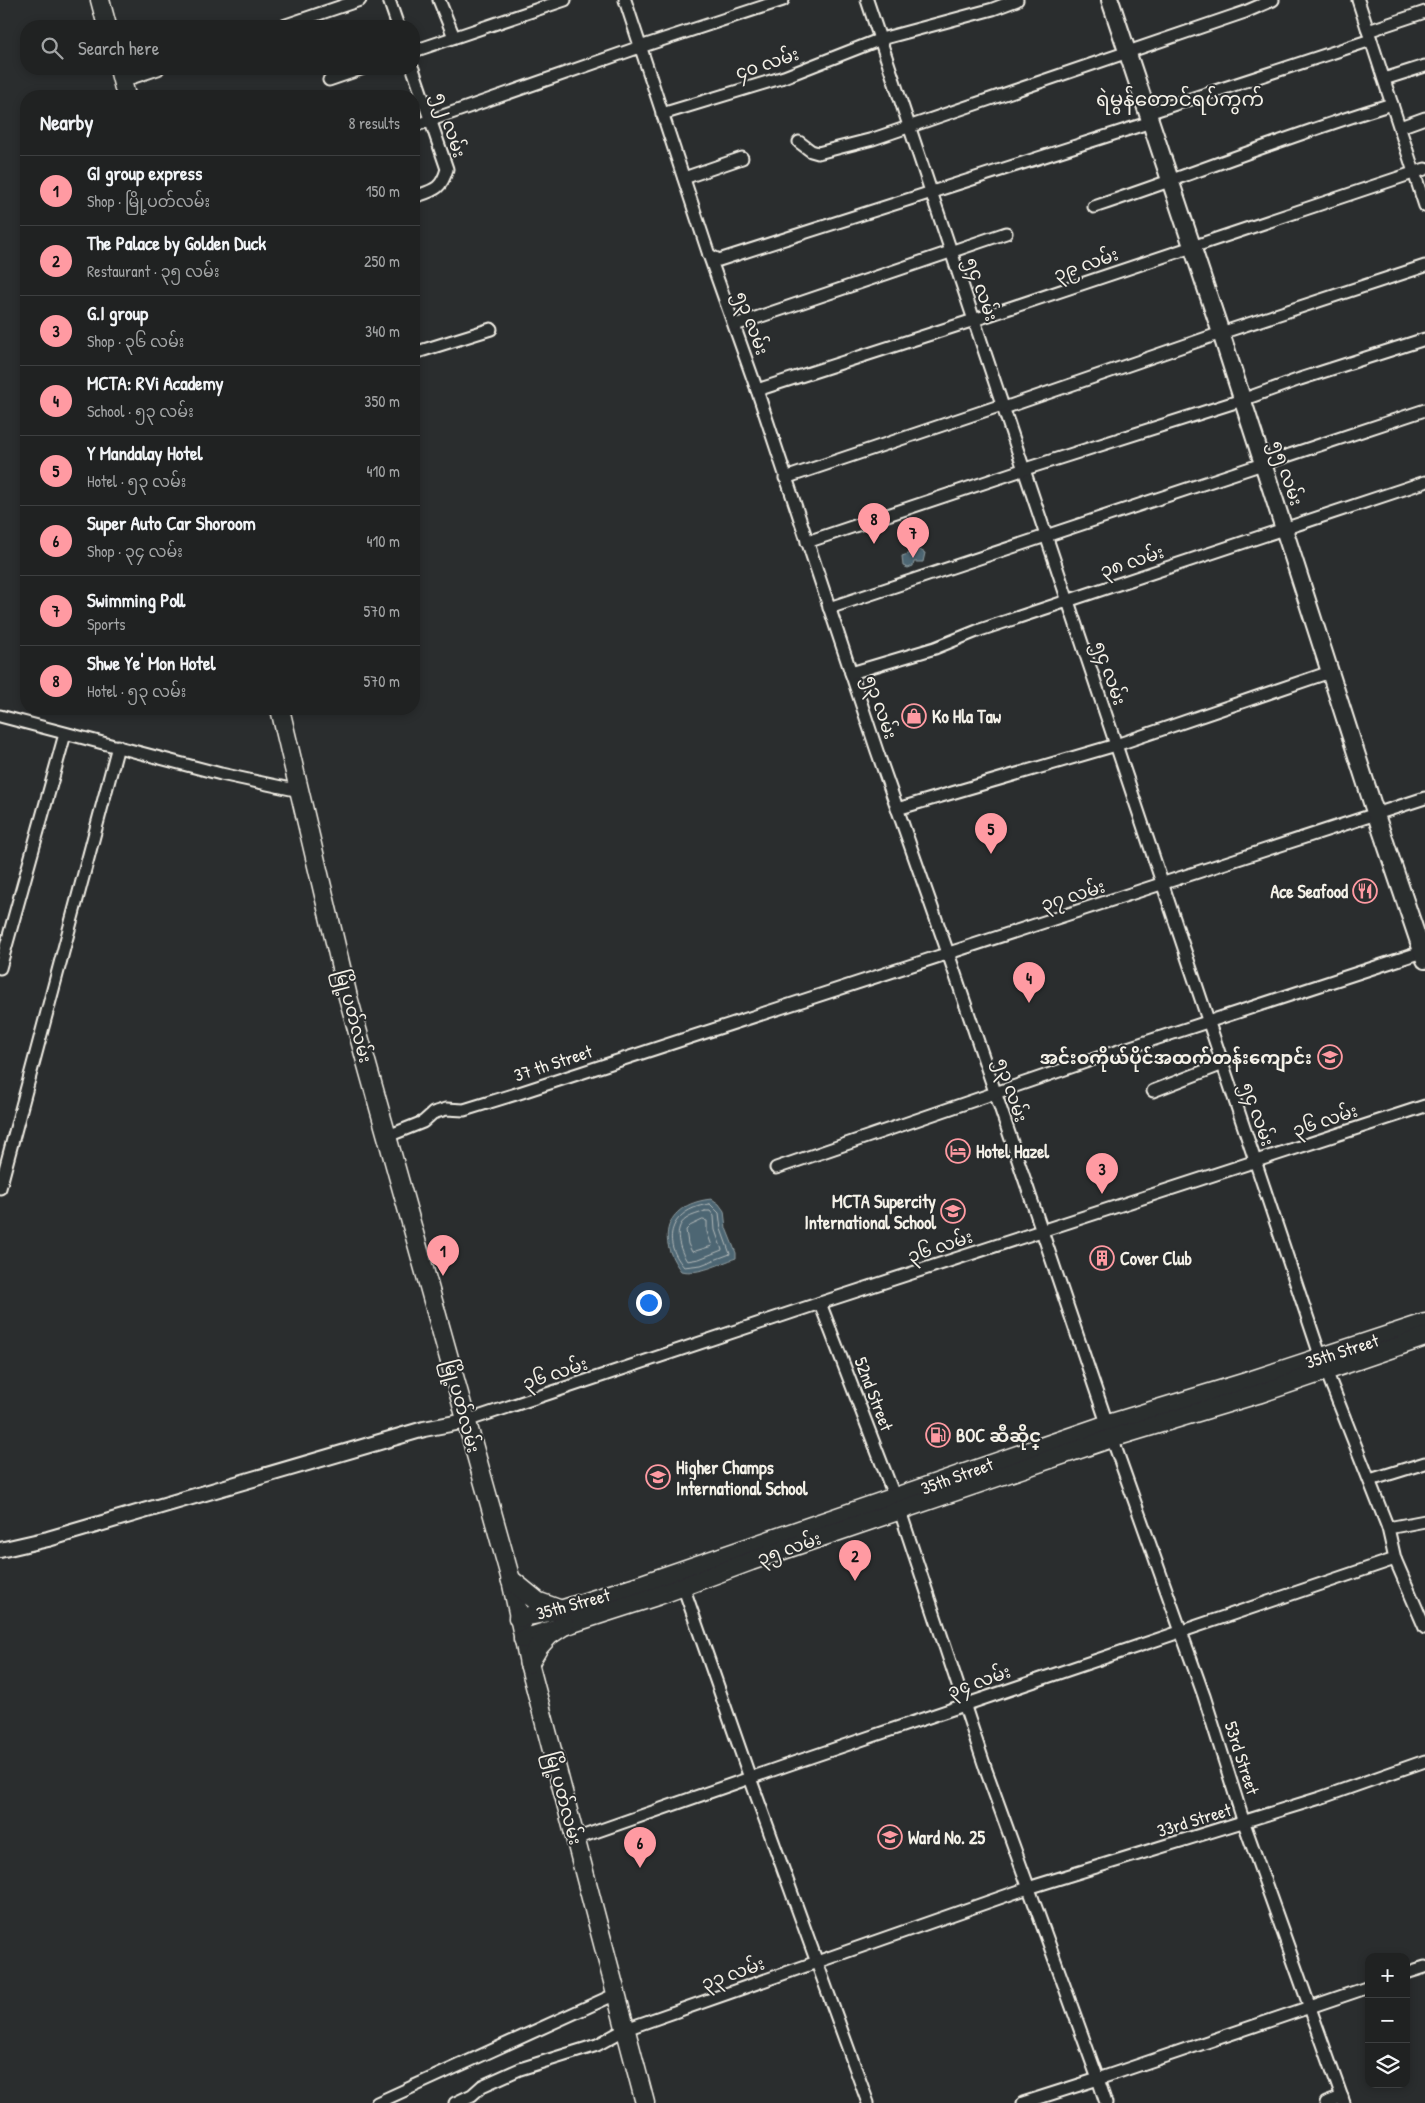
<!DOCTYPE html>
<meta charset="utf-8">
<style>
body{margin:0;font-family:"Patrick Hand","Noto Sans Myanmar",sans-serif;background:#282a2a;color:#f1f3f6}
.controls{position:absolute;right:15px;bottom:15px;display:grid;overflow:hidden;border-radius:10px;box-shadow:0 2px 8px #0003}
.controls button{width:45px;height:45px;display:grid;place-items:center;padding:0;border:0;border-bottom:1px solid #3d3f40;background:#202222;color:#f1f3f6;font:25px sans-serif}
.you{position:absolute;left:648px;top:1302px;width:18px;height:18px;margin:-12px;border:4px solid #fff;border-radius:50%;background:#1a73e8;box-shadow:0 0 0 8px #1a73e833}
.badge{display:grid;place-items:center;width:32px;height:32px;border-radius:50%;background:#ff9aa2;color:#111;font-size:16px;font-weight:700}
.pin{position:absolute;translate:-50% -41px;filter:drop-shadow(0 1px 2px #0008)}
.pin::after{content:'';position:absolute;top:26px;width:18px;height:15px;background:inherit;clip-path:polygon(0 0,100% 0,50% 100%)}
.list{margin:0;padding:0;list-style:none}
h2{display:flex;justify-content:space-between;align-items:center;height:65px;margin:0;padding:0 20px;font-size:21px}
h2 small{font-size:16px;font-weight:400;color:#a2a4a5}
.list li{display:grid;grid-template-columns:32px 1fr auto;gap:15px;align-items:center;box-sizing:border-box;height:70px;padding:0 20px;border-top:1px solid #3d3f40}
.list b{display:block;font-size:19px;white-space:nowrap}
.list p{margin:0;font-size:16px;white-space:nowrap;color:#a2a4a5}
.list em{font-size:16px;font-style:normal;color:#a2a4a5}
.icon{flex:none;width:28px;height:28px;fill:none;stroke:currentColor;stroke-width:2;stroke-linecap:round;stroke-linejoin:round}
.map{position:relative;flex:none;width:1425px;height:2103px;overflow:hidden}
.search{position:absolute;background:#202222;box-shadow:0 2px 8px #0003;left:20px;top:20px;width:400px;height:55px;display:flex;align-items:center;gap:12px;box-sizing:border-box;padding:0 18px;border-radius:20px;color:#a2a4a5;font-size:19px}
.panel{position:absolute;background:#202222;box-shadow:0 2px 8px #0003;left:20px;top:90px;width:400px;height:625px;border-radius:20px}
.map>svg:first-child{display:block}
.water{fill:#4e6673;stroke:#909ea2}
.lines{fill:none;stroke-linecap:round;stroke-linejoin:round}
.shore{stroke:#b2b9b9;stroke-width:1}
.minor-casing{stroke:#f4f1e8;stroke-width:15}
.tertiary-casing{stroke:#f4f1e8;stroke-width:18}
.secondary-casing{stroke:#f4f1e8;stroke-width:20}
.primary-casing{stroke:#f4f1e8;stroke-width:21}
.trunk-casing{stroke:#f4f1e8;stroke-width:22}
.minor{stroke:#2a2d2e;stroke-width:11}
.tertiary{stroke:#2a2d2e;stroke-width:14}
.secondary{stroke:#2a2d2e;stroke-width:16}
.primary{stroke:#2a2d2e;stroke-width:18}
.trunk{stroke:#2a2d2e;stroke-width:19}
.labels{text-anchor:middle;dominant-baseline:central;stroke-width:4;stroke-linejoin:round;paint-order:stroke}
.street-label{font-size:18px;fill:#f4f1e8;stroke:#2a2d2e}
.poi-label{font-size:18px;font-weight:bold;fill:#f4f1e8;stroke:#2a2d2e;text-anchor:start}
.quarter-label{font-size:20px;fill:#f4f1e8;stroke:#2a2d2e}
</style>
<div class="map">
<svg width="1425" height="2103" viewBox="0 0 1425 2103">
<rect width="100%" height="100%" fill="#2a2d2e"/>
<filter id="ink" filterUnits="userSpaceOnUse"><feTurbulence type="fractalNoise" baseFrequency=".02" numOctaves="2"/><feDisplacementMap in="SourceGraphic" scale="10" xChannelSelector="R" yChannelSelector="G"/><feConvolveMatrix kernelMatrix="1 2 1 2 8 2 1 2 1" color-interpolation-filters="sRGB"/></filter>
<g filter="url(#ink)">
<g class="water">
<polygon points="920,550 925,553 923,562 914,562 913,566 908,568 903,566 902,556"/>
<path d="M712 1199 719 1204 724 1211 726 1228 736 1253V1258C719 1264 699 1275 681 1271 654 1236 668 1203 712 1199Z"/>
</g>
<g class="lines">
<g class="shore">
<path d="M710 1204 719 1213 721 1229 730 1254 701 1265 684 1267C659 1238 673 1208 710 1204Z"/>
<path d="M705 1211H710L714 1216 715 1230 722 1250 699 1259 687 1261C680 1251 672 1228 686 1219 691 1215 699 1214 705 1211Z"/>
<polygon points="703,1220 707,1221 707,1232 712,1246 692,1252 688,1244 686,1230 690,1226"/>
</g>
<g class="minor-casing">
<g id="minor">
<polyline points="389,0 398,26"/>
<polyline points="439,0 454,37"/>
<polyline points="625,0 709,255 757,390 877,751 948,953 1112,1438 1204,1696 1244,1823 1344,2103"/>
<polyline points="867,0 1321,1358 1388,1528"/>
<polyline points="1358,0 1425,206"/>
<polyline points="283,26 360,0"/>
<polyline points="1368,31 1425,12"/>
<polyline points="414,51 565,0"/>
<path d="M413 69 447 169C441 190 434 190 414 197"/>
<polyline points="1384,79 1425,66"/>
<polyline points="329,80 361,69"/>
<polyline points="122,81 158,69"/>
<polyline points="1148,113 1371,40"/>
<polyline points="662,114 784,77 881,39 993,9 1017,0"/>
<polyline points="414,126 640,47 783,0"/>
<polyline points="1400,127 1425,118"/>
<polyline points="799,142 811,151 818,153 873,139 1245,12 1273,0"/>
<polyline points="684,178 742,158"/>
<path d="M1094 207C1194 174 1292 134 1392 104"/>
<polyline points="709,255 719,260 1151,122"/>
<polyline points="735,325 1006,233"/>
<polyline points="414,353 491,329"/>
<polyline points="757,390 974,320 1425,169"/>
<polyline points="1004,408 1221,333 1425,266"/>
<polyline points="785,478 1002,405"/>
<polyline points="807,542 1025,469 1242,400 1300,379 1425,339"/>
<polyline points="829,608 1425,410"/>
<polyline points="851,673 935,648 977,631 1425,482"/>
<polyline points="0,716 221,774 300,791"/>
<polyline points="897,809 1116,745 1330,672"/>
<polyline points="0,968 65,734"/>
<polyline points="1153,1091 1223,1064"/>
<polyline points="388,1136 423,1122 433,1113 446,1109 464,1110 516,1094 1425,798"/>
<polyline points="776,1168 1106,1055 1425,951"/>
<polyline points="0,1188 118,746"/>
<polyline points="820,1303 900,1511 986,1770 1098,2079 1369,1987"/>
<polyline points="466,1421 820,1303 1425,1106"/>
<polyline points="1370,1480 1425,1463"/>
<polyline points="1425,1521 1388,1528 1395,1559 1425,1628"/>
<polyline points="683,1586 750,1778 868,2103"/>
<polyline points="575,1839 793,1763 1395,1559"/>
<polyline points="1406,1973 1425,1967"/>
<polyline points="377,2103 616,1994"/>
<polyline points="455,2103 472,2095 482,2086 520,2069 597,2045 626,2029 1028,1888 1320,1798 1425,1761"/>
<polyline points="1023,2103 1098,2079 1106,2103"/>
<polyline points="1326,2103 1342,2097"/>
</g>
</g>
<g class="tertiary-casing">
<polyline id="tertiary" points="0,1550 48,1539 424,1429 466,1421"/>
</g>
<g class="secondary-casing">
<polyline id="secondary" points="1110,0 1221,333 1376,815 1425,960"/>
</g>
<g class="primary-casing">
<g id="primary">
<polyline points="100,0 107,26"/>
<polyline points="119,69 126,96"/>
<polyline points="280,709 348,997 511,1580 529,1663 645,2103"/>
<polyline points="518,1618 560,1610 639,1585 1108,1424 1246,1382 1425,1323"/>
<polyline points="523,1639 657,1596 751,1561 1112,1438 1258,1394 1425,1337"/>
</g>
</g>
<g class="trunk-casing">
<g id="trunk">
<polyline points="511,1580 538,1602 560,1610"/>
<polyline points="529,1663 539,1646 549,1635 564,1625"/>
</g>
</g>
<use href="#minor" class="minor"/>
<use href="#tertiary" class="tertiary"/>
<use href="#secondary" class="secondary"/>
<use href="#primary" class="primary"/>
<use href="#trunk" class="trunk"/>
</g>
</g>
<defs>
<g id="shop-ring" transform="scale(1.25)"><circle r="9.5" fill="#2a2d2e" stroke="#ff9aa2" stroke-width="1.5"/><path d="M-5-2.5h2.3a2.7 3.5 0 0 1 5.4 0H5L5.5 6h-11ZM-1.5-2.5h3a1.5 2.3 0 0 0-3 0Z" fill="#ff9aa2"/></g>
<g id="restaurant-ring" transform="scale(1.25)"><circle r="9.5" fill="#2a2d2e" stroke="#ff9aa2" stroke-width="1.5"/><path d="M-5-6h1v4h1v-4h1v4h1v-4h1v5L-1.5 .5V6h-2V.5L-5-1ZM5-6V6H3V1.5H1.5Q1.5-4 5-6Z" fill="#ff9aa2"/></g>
<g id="school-ring" transform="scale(1.25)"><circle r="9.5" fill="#2a2d2e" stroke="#ff9aa2" stroke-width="1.5"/><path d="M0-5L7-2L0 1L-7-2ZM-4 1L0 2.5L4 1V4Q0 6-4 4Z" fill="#ff9aa2"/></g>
<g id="hotel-ring" transform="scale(1.25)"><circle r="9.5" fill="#2a2d2e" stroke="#ff9aa2" stroke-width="1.5"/><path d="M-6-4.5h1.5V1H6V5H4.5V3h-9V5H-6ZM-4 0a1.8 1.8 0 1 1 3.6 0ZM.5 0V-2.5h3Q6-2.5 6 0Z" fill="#ff9aa2"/></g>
<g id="building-ring" transform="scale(1.25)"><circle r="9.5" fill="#2a2d2e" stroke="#ff9aa2" stroke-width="1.5"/><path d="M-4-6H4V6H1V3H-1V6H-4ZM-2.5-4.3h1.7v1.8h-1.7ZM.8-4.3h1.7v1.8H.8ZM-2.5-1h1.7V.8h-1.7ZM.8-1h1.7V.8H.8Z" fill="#ff9aa2"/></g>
<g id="fuel-ring" transform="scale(1.25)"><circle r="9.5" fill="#2a2d2e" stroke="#ff9aa2" stroke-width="1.5"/><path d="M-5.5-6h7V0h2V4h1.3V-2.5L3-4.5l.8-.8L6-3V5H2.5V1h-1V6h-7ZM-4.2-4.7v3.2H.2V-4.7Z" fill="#ff9aa2"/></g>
</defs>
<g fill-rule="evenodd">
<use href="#shop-ring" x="914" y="716"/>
<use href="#restaurant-ring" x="1365" y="891"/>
<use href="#school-ring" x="1330" y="1057"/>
<use href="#hotel-ring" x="958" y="1151"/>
<use href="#school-ring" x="953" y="1211"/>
<use href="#building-ring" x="1102" y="1258"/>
<use href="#fuel-ring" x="938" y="1435"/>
<use href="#school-ring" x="658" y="1477"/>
<use href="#school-ring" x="890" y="1837"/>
</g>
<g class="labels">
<g class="street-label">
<text transform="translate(767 63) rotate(-18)">၄၀ လမ်း</text>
<text transform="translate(450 125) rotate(72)">၅၂ လမ်း</text>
<text transform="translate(1086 264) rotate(-19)">၃၉ လမ်း</text>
<text transform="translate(982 289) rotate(71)">၅၄ လမ်း</text>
<text transform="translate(752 323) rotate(70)">၅၃ လမ်း</text>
<text transform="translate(1287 473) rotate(72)">၅၅ လမ်း</text>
<text transform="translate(1132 561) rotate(-18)">၃၈ လမ်း</text>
<text transform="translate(1110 673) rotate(71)">၅၄ လမ်း</text>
<text transform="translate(881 707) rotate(71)">၅၃ လမ်း</text>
<text transform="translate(1073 895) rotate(-17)">၃၇ လမ်း</text>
<text transform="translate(354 1016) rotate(75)">မြို့ပတ်လမ်း</text>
<text transform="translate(553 1063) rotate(-18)">37 th Street</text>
<text transform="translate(1012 1090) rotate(72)">၅၃ လမ်း</text>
<text transform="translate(1258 1114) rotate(71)">၅၄ လမ်း</text>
<text transform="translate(1325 1120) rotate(-18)">၃၆ လမ်း</text>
<text transform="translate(940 1246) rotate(-18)">၃၆ လမ်း</text>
<text transform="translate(1342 1351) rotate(-18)">35th Street</text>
<text transform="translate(555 1373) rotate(-18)">၃၆ လမ်း</text>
<text transform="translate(874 1394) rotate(69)">52nd Street</text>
<text transform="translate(462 1406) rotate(75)">မြို့ပတ်လမ်း</text>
<text transform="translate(957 1476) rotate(-20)">35th Street</text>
<text transform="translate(789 1548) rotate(-19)">၃၅ လမ်း</text>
<text transform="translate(573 1604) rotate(-15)">35th Street</text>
<text transform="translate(979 1681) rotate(-19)">၃၄ လမ်း</text>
<text transform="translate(1242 1758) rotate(72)">53rd Street</text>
<text transform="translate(564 1798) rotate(75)">မြို့ပတ်လမ်း</text>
<text transform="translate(1194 1820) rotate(-17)">33rd Street</text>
<text transform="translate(733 1973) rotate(-19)">၃၃ လမ်း</text>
</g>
<g class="poi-label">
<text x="932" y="716">Ko Hla Taw</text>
<text x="1348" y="891" text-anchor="end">Ace Seafood</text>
<text x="1312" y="1057" text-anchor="end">အင်းဝကိုယ်ပိုင်အထက်တန်းကျောင်း</text>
<text x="976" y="1151">Hotel Hazel</text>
<text x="936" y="1201" text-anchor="end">MCTA Supercity<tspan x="936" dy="21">International School</tspan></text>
<text x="1120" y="1258">Cover Club</text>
<text x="956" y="1435">BOC ဆီဆိုင္</text>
<text x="676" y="1467">Higher Champs<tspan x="676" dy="21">International School</tspan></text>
<text x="908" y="1837">Ward No. 25</text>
</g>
<g class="quarter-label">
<text x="1180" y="98">ရဲမွန်တောင်ရပ်ကွက်</text>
</g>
</g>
</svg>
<div class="controls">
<button>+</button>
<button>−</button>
<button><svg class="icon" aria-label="layers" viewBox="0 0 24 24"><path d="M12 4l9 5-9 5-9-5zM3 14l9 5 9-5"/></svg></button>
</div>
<div class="you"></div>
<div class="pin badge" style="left:443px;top:1276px">1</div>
<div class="pin badge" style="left:855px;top:1581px">2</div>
<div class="pin badge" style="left:1102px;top:1194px">3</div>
<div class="pin badge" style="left:1029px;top:1003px">4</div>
<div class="pin badge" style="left:991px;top:854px">5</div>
<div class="pin badge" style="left:640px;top:1868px">6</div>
<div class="pin badge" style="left:913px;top:558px">7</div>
<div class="pin badge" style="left:874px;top:544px">8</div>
<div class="search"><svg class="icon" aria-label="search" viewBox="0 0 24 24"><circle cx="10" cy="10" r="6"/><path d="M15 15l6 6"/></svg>Search here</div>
<section class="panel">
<h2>Nearby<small>8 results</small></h2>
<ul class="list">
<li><span class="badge">1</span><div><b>GI group express</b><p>Shop · မြို့ပတ်လမ်း</p></div><em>150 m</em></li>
<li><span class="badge">2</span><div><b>The Palace by Golden Duck</b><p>Restaurant · ၃၅ လမ်း</p></div><em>250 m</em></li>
<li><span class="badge">3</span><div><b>G.I group</b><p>Shop · ၃၆ လမ်း</p></div><em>340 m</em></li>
<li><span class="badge">4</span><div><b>MCTA: RVi Academy</b><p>School · ၅၃ လမ်း</p></div><em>350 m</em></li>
<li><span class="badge">5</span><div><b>Y Mandalay Hotel</b><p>Hotel · ၅၃ လမ်း</p></div><em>410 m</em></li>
<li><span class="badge">6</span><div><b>Super Auto Car Shoroom</b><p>Shop · ၃၄ လမ်း</p></div><em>410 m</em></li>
<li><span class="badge">7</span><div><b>Swimming Poll</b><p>Sports</p></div><em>570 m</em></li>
<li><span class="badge">8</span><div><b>Shwe Ye' Mon Hotel</b><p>Hotel · ၅၃ လမ်း</p></div><em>570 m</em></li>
</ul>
</section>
</div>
